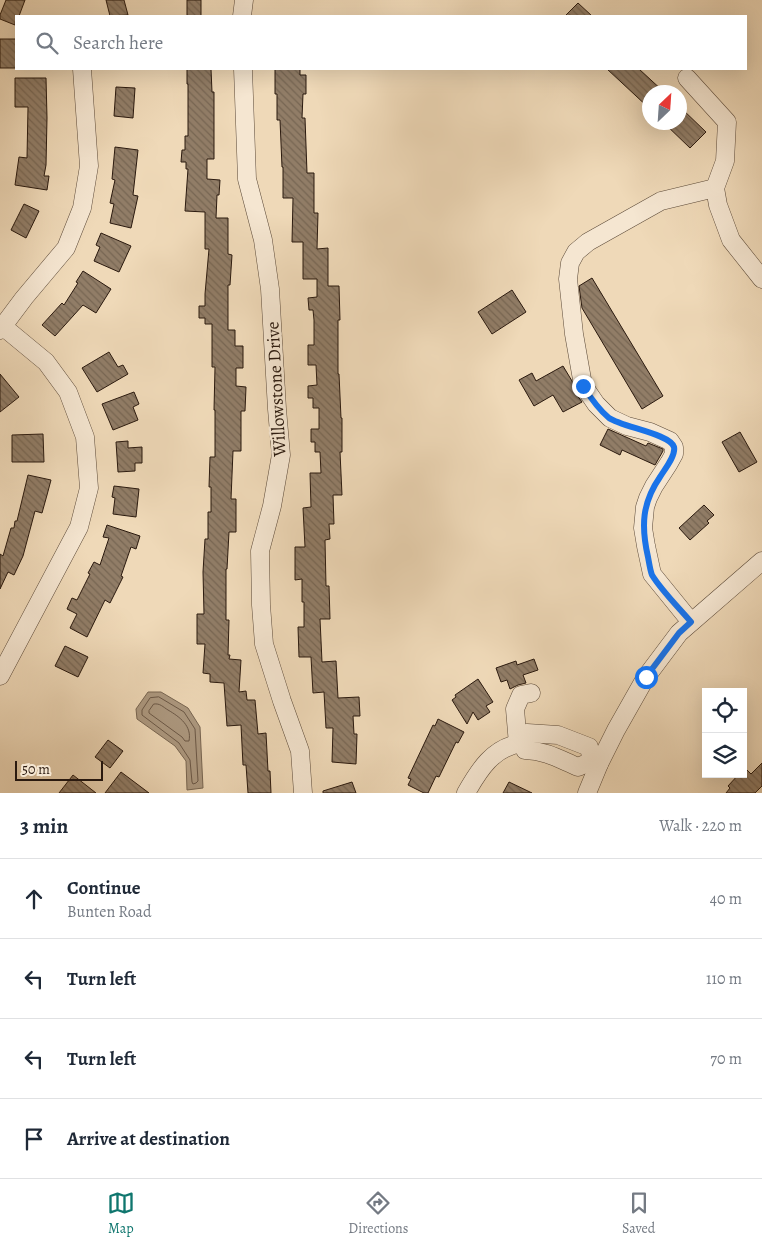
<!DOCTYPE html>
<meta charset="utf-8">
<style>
body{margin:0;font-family:Alegreya,serif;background:#f6f6f7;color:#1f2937}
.controls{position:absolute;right:15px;bottom:15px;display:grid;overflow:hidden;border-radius:0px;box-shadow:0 5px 20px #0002}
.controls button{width:45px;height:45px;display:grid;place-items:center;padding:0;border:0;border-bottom:1px solid #e0e1e3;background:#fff;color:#1f2937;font:25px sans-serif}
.compass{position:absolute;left:642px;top:85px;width:45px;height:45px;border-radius:50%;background:#fff;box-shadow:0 5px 20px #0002;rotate:25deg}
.scale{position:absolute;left:15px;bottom:12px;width:88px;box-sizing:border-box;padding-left:5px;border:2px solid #2b1a0f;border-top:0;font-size:14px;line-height:18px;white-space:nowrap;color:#2b1a0f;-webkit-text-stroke:4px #f5e6d1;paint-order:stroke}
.stop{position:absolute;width:15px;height:15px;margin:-11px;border:4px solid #1a73e8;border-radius:50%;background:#fff}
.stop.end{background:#1a73e8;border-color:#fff;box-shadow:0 1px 5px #0008}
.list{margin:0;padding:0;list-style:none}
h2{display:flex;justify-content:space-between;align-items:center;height:65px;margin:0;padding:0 20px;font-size:21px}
h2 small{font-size:16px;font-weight:400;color:#747a83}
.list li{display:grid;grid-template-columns:32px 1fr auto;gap:15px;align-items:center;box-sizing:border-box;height:80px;padding:0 20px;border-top:1px solid #e0e1e3}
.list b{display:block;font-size:19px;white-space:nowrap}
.list p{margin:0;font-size:16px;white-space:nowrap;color:#747a83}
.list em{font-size:16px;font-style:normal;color:#747a83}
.icon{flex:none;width:28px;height:28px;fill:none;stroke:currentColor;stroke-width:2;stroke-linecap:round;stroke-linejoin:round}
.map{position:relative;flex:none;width:762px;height:793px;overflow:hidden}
.search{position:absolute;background:#fff;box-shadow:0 5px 20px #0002;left:15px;right:15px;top:15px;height:55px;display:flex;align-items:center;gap:12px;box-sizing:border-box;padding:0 18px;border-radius:0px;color:#747a83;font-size:19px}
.sheet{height:385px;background:#fff}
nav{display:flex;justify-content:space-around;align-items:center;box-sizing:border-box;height:70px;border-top:1px solid #e0e1e3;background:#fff;font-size:14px;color:#747a83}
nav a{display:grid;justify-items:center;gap:2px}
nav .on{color:#0f766e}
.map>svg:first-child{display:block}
.water{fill:#ac987f;stroke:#786652}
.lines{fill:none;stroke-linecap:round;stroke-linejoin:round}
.shore{stroke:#6c5947;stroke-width:1}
.building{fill:url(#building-back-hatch);stroke:#2b1a0f}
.minor-casing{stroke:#5c4a39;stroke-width:19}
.minor{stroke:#f5e6d1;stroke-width:18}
.route{stroke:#1a73e8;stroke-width:6}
.labels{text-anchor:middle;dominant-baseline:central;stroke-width:4.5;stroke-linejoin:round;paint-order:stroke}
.street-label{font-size:18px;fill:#2b1a0f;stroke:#f5e6d1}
</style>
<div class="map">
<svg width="762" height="793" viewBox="0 0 762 793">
<defs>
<pattern id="building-back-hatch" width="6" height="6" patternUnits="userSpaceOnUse" patternTransform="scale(1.25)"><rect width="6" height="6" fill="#917d67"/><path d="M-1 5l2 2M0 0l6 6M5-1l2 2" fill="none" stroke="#776653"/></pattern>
</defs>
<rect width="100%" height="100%" fill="#efd9b8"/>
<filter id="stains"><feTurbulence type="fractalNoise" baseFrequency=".004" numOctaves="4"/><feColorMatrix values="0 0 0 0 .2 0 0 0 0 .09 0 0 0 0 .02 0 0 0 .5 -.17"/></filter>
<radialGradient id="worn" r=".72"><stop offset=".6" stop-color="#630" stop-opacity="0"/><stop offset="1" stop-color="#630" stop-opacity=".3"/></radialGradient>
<polygon class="water" points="148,692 161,692 188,708 200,727 203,788 187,790 186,761 175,746 137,719 136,709"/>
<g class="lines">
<g class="shore">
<polygon points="159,697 184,712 195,729 198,781 196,783 193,784 192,782 190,760 179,743 142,715 142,710 150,698"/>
<path d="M154 704C160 703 163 707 168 710 180 717 192 726 189 741H185L182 737 149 713V711Z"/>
</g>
</g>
<g class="building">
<polygon points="6,0 25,0 19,16 16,16 15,25 0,19 0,15"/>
<polygon points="106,0 124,0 128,15 110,16"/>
<rect x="187" y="0" width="14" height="16"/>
<polygon points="578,3 592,16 565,16"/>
<rect x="0" y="39" width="16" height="29"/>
<polygon points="187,69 211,69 212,92 214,92 214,159 207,159 207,179 220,180 219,195 217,195 216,218 228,218 228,254 232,255 230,285 228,285 228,330 235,330 235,346 243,346 243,368 236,368 236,386 246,387 245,411 241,411 241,451 233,451 231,499 236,499 236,532 229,532 227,569 226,569 226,620 229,620 228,655 230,655 229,659 241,660 239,692 246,691 247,700 255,700 258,734 266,733 268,771 270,771 271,793 248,793 246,765 243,765 241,725 227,726 224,683 210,682 210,674 203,673 205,644 197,644 197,614 204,614 203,572 205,539 208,539 208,512 211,512 211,487 209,487 210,457 215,457 215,410 214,410 215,367 212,367 212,324 205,324 205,318 199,318 199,306 205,306 205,294 209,249 205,249 205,212 185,211 188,169 186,169 186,162 181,162 182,150 185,150 185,136 188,136 188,84 187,84"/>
<polygon points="275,69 300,69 300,75 306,75 306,94 303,94 302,118 305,118 307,173 314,173 314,213 318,213 317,249 328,248 328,286 339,286 340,320 338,320 338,374 339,374 341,418 342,418 342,452 340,452 342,495 333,495 334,524 329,524 330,539 325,540 326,586 329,586 330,619 320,619 322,662 336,661 338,698 359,697 360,716 353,716 354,734 357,734 356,764 332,762 333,728 326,728 324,692 313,693 311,657 299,657 298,627 304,627 304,602 302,602 302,579 295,580 295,547 305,547 303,508 311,507 310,473 321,473 320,452 315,452 315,442 311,442 311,429 319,429 319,408 313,408 313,398 308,398 308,386 317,385 316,365 308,365 308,345 314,345 314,320 313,310 309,310 308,298 317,297 317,279 303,279 303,242 292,242 293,198 283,198 283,167 282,167 280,120 277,120 277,94 275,94"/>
<polygon points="607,69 639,69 664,92 650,92 650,109"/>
<polygon points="15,78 46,78 47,118 46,165 44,176 49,176 47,190 15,185 19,157 27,158 28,107 15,107"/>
<polygon points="116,87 135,88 133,118 114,116"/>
<polygon points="680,107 706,132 690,148 663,122 680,122"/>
<polygon points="115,147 138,150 133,195 138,196 131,228 110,223 114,204 110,203 115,180 112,179"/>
<polygon points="24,204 39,211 26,238 11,230"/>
<polygon points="101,233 131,246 119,272 94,261 100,247 96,245"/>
<polygon points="83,271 111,289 96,313 83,305 55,336 42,325 62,303 64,305 78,283 76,282"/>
<polygon points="592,278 663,396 642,409 582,308 579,286"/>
<polygon points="512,290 526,312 492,334 478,312"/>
<polygon points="109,352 118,367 123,365 128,374 97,392 82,368"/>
<polygon points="563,366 572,381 574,391 582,402 563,412 553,395 534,406 519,380 532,373 536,381"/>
<polygon points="0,374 19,397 0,412"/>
<polygon points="134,392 139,404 133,407 138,420 113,430 102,404"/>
<polygon points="608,429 646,446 648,443 663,449 663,451 655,465 622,450 620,455 600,445"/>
<polygon points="740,432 757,462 739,472 722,442"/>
<polygon points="43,434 44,462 12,462 12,435"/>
<polygon points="128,441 128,448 142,447 142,463 135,463 135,471 118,472 116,442"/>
<polygon points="28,475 51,480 47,495 42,513 35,511 23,556 14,575 8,572 0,589 0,554 3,556 11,528 14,528 15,521 17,521"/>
<polygon points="114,486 139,489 136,517 113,514 115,498 112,497"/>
<polygon points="704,505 714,515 707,521 709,523 690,540 679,528"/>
<polygon points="107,525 140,536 136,549 131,547 121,576 123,577 110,603 105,600 87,637 70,628 77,614 67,609 72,598 77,600 90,574 88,573 94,562 100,565 109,538 103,537"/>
<polygon points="65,646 88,657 78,677 55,666"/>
<polygon points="534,659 538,670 523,675 526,683 518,685 510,689 507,680 501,682 496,668 516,661 517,665"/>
<polygon points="478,679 493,702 486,706 490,712 478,720 473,712 467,724 452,700 456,697 455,695"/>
<polygon points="438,719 464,732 458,743 456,742 439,777 436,776 428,793 424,793 408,785 411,779 408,778 433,725 435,726"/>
<polygon points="108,740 123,751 110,768 95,757"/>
<polygon points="762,763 762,786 755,793 726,793 730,788 728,786 739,774 743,774 743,770 745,768 751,774"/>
<polygon points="121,772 149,793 105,793"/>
<polygon points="73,775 96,793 59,793"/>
<polygon points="352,782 356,793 323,793 323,791"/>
<polygon points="509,782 532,793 503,793"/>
</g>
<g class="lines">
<g class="minor-casing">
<g id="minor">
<polyline points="242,16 244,0"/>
<polyline points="243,69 247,179 263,240 270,289 277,409 281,455 272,506 260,551 261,605 264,644 282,701 300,751 303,793"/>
<polyline points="687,78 727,122 725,161 715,188 718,205 731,240 762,279"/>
<polyline points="0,324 46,362 68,392 85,437 89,488 79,527 0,676"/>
<polyline points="0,330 24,298 66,248 82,208 89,166 82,69"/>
<polyline points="691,622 652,574 646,546 643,528 645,507 648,498 654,486 669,463 674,454 674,447 670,441 650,432 627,426 610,418 596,404 583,385 574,334 568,279 570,263 576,252 588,242 661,201 715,188"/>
<path d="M522 743 525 750C547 751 559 759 578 767L592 761"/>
<polyline points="518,744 515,709 521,695 531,693"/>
<path d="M466 793C479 770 493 747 522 743L527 733 558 735 589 747 592 761 599 764"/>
<polyline points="587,793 599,764 616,730 646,677 679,633 762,561"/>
</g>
</g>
<use href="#minor" class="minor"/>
</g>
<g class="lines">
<path class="route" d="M583 386C590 397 598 409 609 418 622 427 670 434 674 447 676 456 664 470 660 477 642 503 641 526 648 557 649 562 650 570 652 575 661 590 680 609 691 622L679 633 646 677"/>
</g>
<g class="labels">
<g class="street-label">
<text transform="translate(276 389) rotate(-93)">Willowstone Drive</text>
</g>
</g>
<rect width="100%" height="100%" filter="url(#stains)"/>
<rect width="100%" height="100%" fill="url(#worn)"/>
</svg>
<div class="controls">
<button><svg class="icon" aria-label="locate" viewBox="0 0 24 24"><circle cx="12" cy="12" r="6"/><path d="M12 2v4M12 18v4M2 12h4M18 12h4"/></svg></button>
<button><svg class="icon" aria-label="layers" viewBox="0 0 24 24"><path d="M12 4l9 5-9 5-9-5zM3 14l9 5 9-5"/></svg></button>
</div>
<svg class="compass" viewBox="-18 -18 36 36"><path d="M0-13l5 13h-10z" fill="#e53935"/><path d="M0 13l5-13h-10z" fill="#747a83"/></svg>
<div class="scale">50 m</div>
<div class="stop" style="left:646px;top:677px"></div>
<div class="stop end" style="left:583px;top:386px"></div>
<div class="search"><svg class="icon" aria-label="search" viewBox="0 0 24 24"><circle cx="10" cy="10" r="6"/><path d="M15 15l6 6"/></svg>Search here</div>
</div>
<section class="sheet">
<h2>3 min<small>Walk · 220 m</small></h2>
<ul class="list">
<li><svg class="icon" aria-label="ahead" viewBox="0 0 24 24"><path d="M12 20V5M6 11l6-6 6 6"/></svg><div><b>Continue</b><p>Bunten Road</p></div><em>40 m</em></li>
<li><svg class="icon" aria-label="left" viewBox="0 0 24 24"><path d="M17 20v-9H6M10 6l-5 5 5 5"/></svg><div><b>Turn left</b></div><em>110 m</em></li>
<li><svg class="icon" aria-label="left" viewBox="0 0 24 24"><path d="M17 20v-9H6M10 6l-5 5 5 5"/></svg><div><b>Turn left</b></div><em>70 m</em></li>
<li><svg class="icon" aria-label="arrive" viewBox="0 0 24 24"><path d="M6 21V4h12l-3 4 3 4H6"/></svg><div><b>Arrive at destination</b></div></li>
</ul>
</section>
<nav>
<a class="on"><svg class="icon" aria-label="map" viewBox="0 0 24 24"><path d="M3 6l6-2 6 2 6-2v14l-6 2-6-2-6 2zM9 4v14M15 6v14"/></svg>Map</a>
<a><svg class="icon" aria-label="directions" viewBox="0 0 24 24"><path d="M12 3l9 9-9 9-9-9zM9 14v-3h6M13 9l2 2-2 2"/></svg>Directions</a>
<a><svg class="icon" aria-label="saved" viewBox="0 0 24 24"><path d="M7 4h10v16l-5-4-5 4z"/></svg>Saved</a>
</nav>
